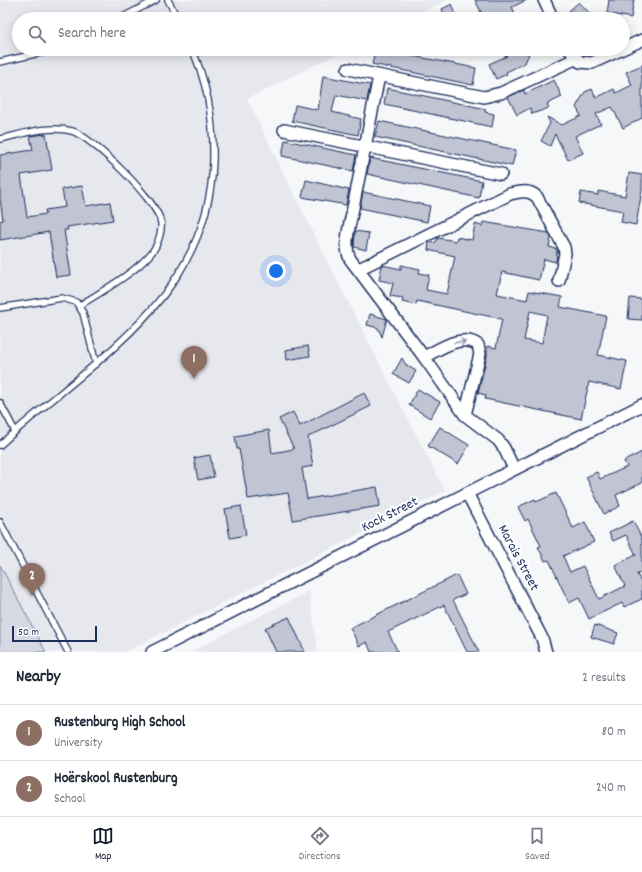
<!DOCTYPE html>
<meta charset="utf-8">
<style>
body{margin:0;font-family:Dekko,sans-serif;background:#f2f2f3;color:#1f2937}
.scale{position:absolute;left:12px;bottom:10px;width:85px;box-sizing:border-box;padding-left:4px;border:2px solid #1b2f5e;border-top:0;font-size:11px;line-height:14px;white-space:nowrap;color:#1b2f5e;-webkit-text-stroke:3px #fff;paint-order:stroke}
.you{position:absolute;left:276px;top:271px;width:14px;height:14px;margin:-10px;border:3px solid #fff;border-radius:50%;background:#1a73e8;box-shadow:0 0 0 6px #1a73e833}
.badge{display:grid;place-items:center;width:26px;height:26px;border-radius:50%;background:#111827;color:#fff;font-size:13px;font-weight:700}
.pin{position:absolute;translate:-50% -33px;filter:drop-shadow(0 1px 2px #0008)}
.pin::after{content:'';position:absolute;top:21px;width:14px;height:12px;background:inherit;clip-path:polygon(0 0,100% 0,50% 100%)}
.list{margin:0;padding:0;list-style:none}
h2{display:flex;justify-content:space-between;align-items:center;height:52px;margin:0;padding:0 16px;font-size:17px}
h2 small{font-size:13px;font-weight:400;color:#747a83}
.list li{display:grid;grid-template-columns:26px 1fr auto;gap:12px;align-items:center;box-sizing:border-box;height:56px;padding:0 16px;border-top:1px solid #e0e1e3}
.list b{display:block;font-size:15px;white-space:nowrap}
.list p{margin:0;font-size:13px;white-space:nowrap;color:#747a83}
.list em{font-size:13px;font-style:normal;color:#747a83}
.icon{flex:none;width:22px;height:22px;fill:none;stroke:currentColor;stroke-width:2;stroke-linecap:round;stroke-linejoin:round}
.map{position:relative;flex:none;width:642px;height:652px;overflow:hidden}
.search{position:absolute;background:#fff;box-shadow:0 2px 10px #0003;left:12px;right:12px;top:12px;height:44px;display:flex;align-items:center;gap:10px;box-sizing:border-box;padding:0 14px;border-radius:22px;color:#747a83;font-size:15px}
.sheet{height:164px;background:#fff}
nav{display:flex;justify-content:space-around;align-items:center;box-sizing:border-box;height:56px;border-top:1px solid #e0e1e3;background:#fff;font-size:11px;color:#747a83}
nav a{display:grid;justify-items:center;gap:2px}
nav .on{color:#111827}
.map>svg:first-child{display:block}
.built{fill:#e6e8ee}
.green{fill:#d6d9e2;stroke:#7884a0}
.building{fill:#c0c4d3;stroke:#1b2f5e;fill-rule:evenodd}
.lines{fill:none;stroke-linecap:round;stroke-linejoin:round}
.lane-casing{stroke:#1b2f5e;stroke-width:8}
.street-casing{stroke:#1b2f5e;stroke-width:14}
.lane{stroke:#fff;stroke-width:5.5}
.street{stroke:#fff;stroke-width:11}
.oneway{stroke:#8d97ae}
.labels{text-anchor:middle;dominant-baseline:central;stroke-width:4;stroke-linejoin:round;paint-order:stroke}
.street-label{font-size:14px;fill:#1b2f5e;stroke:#fff}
</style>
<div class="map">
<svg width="642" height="652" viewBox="0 0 642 652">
<rect width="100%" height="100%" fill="#f6f7f9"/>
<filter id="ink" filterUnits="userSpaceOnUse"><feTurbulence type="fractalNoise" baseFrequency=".025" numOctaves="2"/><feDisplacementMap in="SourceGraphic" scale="8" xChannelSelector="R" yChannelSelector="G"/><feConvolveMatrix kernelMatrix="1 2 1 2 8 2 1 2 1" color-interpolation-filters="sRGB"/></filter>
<g filter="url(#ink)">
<g class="built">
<polygon points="0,0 447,0 408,19 19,19 19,49 347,49 247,99 330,267 445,491 125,652 0,652"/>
<polygon points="309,591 318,652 190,652"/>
</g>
<polygon class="green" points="0,565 46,652 0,652"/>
<g class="building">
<polygon points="475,0 527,0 512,7 515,13 502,19 465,19 481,12"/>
<polygon points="609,0 634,0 631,18 607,13"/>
<polygon points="579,2 595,19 564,19 570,13 569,11"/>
<polygon points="452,4 458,19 446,19 442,9"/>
<polygon points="376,49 476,68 473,85 372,64"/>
<polygon points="492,49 531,49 525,63 506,72 507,74 496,79 489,64 507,56"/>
<polygon points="642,65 642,118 623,128 612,107 596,114 601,124 575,136 583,153 568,160 555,134 550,146 541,141 550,123 547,117 562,125 581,116 576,107 585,92 592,89 596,98 614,89 616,93 632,85 626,72"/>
<polygon points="323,76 370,85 367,101 336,95 332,112 361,119 358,135 292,121 295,105 318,110"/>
<polygon points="554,80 562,97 547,104 549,108 532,114 530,108 517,115 508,97 524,90 525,94"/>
<polygon points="387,88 486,109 485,112 494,114 492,127 384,104"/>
<polygon points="379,121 516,150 512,166 375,137"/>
<polygon points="46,134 52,170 21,175 27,217 46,214 45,210 65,207 62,189 82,186 86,206 110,202 113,220 67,227 68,230 64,230 71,275 56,277 49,232 0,240 0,221 3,220 0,199 0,155 33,150 30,136"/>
<polygon points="285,140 356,155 353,171 282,156"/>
<polygon points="370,158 482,181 479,198 367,174"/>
<polygon points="629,173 642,175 642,190 636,225 621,222 623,211 579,203 581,192 598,195 598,191 625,196"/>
<polygon points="306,180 349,190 346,205 302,197"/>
<polygon points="363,192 430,206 427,222 360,208"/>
<path d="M483 222 549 233 551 238 549 247 557 249 556 262 544 259 539 280 502 272 497 294 527 300 529 291 562 297 560 307 606 316 598 355 627 361 621 389 589 382 581 419 485 399 486 395 478 393 487 356V346L496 348 502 319 417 301 416 305 402 302 403 298 390 296 393 283 379 280 382 265 401 269V265L420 269 419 273 429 275 426 290 447 294 455 256 428 250 429 242 435 243 438 238 456 241 457 237 472 240 475 224 482 226ZM530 311 547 315 542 343 524 340Z"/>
<polygon points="355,231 369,233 366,250 354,247"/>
<polygon points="630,298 642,299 642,320 628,319"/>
<polygon points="370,314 387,319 382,337 378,328 367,325"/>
<polygon points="308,346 310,356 287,360 286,350"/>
<polygon points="402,358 406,365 416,371 409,383 393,374"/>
<polygon points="418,389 440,402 430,418 409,405"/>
<polygon points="364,393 371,406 308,437 313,466 302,468 307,499 377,487 380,506 293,520 288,493 248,499 239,449 237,449 235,436 269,430 272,453 294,449 279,419 293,412 300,426"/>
<polygon points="440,427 469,445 458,464 428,446"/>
<polygon points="642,452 642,483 616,495 620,506 604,514 586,477 597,472 600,479 627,467 624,461"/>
<polygon points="210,455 214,477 198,480 194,458"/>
<polygon points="556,493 573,528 585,522 594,542 563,556 570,572 583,566 599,599 625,586 615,565 636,555 626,535 613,541 609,533 633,521 642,539 642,572 637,574 642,584 642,599 624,607 622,603 589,619 579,598 569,603 549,560 545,561 538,547 541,546 528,519 525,521 518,507 535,499 536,502"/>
<polygon points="241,506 246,535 230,538 225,509"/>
<polygon points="457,575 466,594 453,600 479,652 467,652 444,605 388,632 398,652 371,652 367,642 359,646 350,628"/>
<polygon points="289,617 305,652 276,652 265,628"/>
<polygon points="595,625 618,633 614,644 591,637"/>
</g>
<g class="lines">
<g class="lane-casing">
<g id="lane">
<polyline points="168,0 178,19"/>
<polyline points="119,19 156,0"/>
<polyline points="0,62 57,49"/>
<path d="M0 139C23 134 48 125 72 131 91 136 159 202 161 223 162 230 159 239 156 246 145 267 100 293 80 305"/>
<polyline points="0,308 62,298 76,302 83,313 96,364"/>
<polyline points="0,403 15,431"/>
<path d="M0 445C90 361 209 300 213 161 214 122 208 85 192 49"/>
<polyline points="0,522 68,652"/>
</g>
</g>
<g class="street-casing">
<g id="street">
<polyline points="544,0 553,19"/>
<polyline points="569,49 580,62 592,63 642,40"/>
<polyline points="348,69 484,97 501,93 575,59"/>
<path d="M379 76 351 218C348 232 344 246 350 259L424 357 465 415 498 440 504 448 514 469"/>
<polyline points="284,130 501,174"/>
<path d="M359 269 510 194C520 192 529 189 537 197L564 247 565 254 559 281"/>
<path d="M424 357C440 349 462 333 478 345L480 354 465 415"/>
<polyline points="467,493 542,638 546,652"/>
<polyline points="152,652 642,405"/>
</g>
</g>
<use href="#lane" class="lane"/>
<use href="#street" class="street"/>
</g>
<defs><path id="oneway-shaft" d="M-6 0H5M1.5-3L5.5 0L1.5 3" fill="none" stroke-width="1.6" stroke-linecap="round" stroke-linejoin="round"/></defs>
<use class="oneway" href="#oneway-shaft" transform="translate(460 342) rotate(-7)"/>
</g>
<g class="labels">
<g class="street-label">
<text transform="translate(390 515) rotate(-27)">Kock Street</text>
<text transform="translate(518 558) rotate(62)">Marais Street</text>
</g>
</g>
</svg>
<div class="scale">50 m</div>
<div class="you"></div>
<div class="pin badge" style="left:194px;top:379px;background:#8d6e63">1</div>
<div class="pin badge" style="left:32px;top:596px;background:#8d6e63">2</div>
<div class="search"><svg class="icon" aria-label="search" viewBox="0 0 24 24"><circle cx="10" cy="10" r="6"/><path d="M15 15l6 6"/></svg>Search here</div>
</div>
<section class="sheet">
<h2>Nearby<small>2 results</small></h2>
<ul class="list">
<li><span class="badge" style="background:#8d6e63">1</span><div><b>Rustenburg High School</b><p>University</p></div><em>80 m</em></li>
<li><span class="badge" style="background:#8d6e63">2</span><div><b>Hoërskool Rustenburg</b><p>School</p></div><em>240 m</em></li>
</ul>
</section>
<nav>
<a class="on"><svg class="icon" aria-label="map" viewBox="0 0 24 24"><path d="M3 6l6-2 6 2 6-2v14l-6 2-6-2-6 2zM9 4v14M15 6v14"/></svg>Map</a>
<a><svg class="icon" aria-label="directions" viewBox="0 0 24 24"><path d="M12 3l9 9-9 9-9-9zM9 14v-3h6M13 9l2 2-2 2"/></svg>Directions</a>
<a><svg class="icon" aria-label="saved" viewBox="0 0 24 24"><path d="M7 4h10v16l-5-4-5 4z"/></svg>Saved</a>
</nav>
